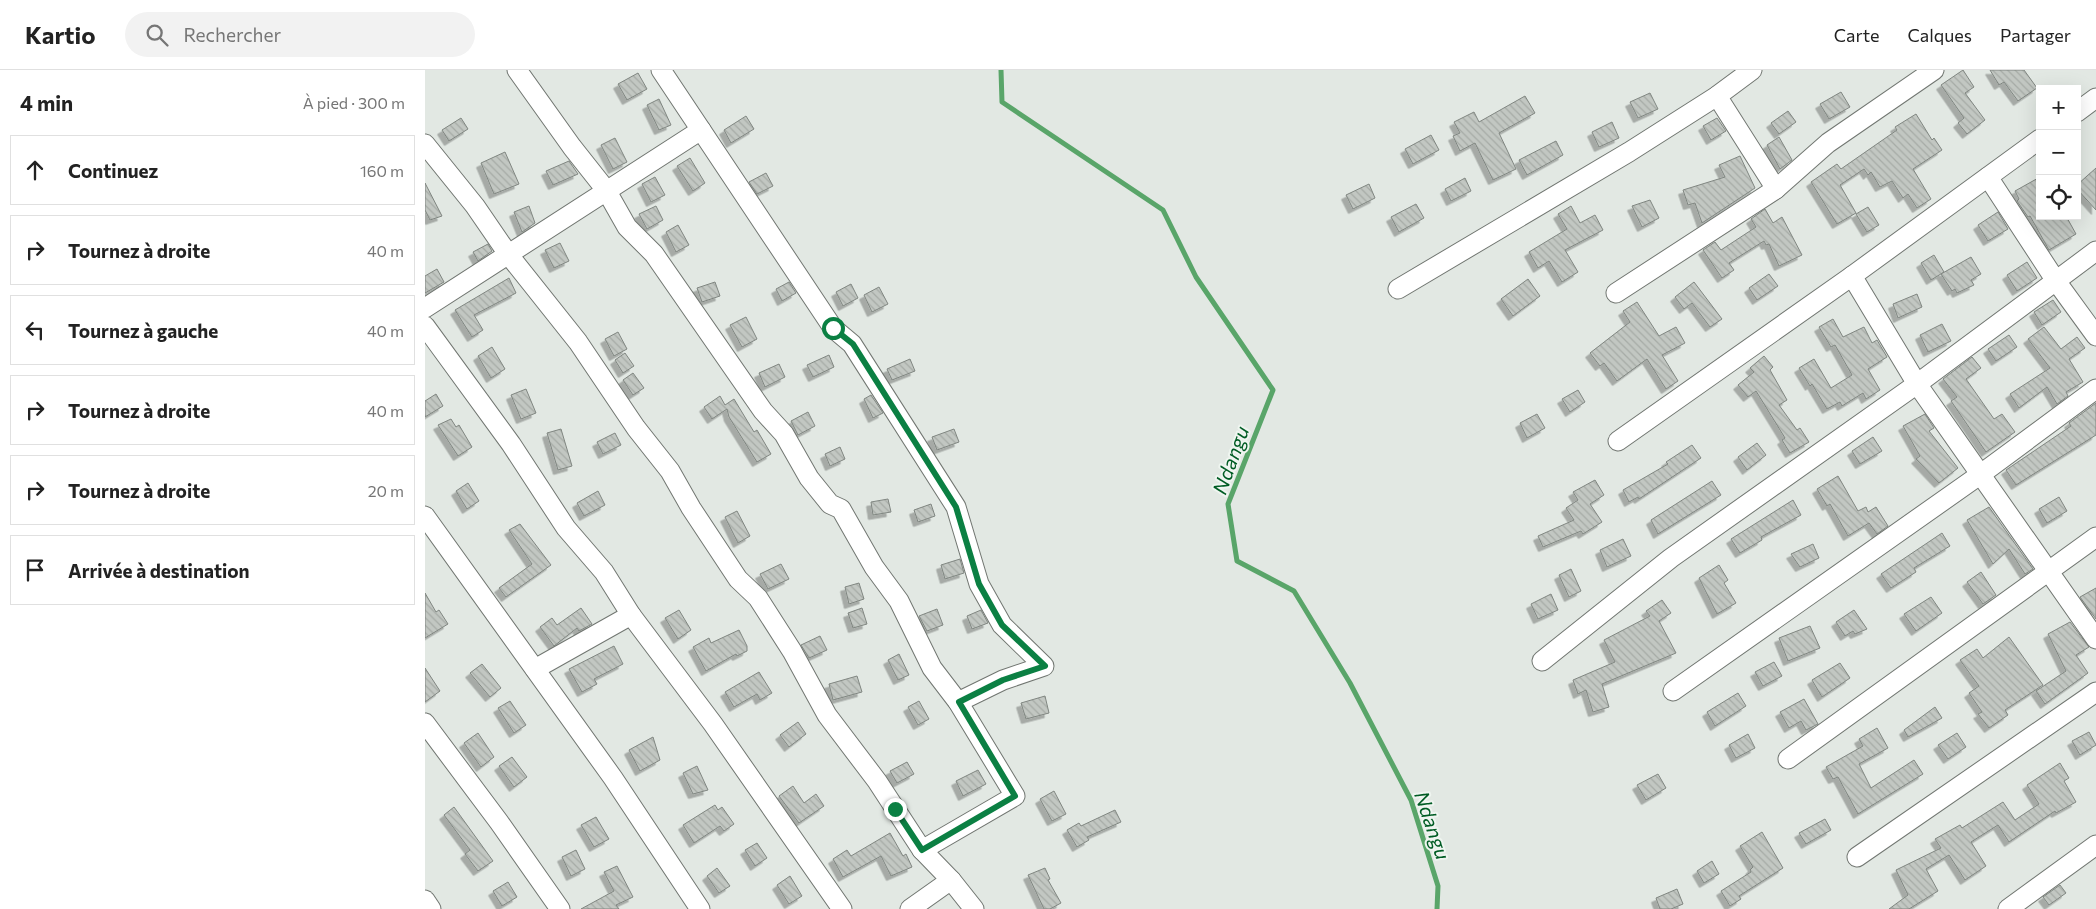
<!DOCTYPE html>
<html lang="fr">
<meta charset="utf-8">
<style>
body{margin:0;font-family:Commissioner,sans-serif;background:#f2f2f2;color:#222}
.controls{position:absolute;right:15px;top:15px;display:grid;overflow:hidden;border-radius:0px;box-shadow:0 5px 20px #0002}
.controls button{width:45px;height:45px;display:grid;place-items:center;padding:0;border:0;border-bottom:1px solid #e0e0e0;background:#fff;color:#222;font:25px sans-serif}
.stop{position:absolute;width:15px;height:15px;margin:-11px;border:4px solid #0b8043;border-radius:50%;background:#fff}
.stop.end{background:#0b8043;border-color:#fff;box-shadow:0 1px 5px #0008}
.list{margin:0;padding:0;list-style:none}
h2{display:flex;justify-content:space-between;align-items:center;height:65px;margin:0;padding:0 20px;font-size:21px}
h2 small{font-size:16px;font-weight:400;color:#767676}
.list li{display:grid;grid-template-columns:32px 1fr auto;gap:15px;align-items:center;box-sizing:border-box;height:70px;margin:0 10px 10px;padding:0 10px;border:1px solid #e0e0e0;border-radius:0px}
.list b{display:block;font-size:19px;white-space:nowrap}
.list em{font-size:16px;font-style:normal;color:#767676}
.icon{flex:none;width:28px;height:28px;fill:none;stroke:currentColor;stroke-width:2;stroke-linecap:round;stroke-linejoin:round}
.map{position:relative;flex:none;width:1671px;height:839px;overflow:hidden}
header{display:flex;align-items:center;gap:30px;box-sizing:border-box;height:70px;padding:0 25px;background:#fff;border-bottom:1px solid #e0e0e0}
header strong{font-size:24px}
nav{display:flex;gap:28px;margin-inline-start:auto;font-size:18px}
.search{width:350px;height:45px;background:#f2f2f2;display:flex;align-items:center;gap:12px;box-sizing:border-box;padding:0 18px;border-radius:28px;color:#767676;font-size:19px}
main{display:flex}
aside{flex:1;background:#fff}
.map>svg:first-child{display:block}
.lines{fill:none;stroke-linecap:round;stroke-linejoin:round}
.stream{stroke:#59a569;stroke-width:5}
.building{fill:url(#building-back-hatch);stroke:#808681;filter:url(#shadow)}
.minor-casing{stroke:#717671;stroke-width:21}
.minor{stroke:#fff;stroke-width:19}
.route{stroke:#0b8043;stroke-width:6}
.labels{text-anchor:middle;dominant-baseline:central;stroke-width:4;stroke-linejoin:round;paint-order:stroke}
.water-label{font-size:20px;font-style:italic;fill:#005c24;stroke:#eff5f0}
</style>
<header>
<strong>Kartio</strong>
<div class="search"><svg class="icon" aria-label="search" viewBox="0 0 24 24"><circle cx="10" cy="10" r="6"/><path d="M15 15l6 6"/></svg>Rechercher</div>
<nav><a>Carte</a><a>Calques</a><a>Partager</a></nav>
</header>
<main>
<aside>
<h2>4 min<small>À pied · 300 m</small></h2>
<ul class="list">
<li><svg class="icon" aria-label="ahead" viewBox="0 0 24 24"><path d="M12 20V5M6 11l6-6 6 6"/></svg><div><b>Continuez</b></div><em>160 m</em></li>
<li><svg class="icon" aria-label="right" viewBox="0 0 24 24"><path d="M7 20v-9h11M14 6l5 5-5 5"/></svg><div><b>Tournez à droite</b></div><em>40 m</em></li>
<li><svg class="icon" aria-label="left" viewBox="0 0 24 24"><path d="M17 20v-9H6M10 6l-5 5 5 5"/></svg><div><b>Tournez à gauche</b></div><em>40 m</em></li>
<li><svg class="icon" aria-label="right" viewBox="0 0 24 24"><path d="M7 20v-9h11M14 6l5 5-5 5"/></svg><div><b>Tournez à droite</b></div><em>40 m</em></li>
<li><svg class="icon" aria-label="right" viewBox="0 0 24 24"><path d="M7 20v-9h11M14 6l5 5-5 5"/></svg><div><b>Tournez à droite</b></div><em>20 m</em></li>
<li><svg class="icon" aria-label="arrive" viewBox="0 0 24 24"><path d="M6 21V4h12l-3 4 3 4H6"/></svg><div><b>Arrivée à destination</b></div></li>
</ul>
</aside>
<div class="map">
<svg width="1671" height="839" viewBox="0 0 1671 839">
<defs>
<pattern id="building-back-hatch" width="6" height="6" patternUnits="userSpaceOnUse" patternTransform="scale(1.25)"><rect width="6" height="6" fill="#c2c7c2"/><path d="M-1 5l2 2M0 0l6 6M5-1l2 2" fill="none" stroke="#a6aba6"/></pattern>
<filter id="shadow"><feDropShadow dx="-4.5" dy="4.5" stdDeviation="0" flood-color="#0004"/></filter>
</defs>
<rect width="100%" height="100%" fill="#e2e8e3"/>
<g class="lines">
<polyline class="stream" points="576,0 577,32 738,140 771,207 848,320 803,434 812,491 869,521 925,613 986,730 1013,816 1012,839"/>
</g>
<g class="building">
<polygon points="1538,0 1549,17 1540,23 1560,50 1542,64 1533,53 1539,48 1516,15"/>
<polygon points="1565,0 1599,0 1612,18 1593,31 1579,12 1574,15"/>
<polygon points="213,3 222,19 202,30 193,14"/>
<polygon points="1416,22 1425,37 1404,49 1395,34"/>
<polygon points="1225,23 1233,39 1213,48 1205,32"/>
<polygon points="1100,26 1110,43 1074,63 1091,99 1068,110 1050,73 1035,81 1028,66 1035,63 1029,52 1049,42 1054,52"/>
<polygon points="234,29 246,55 234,60 222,35"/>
<polygon points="1363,41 1371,52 1354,64 1346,53"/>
<polygon points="1491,44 1507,70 1509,68 1517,80 1488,99 1506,129 1492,138 1483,124 1478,128 1467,111 1455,117 1446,102 1443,105 1439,99 1415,115 1431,143 1412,154 1386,112 1412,94 1416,99 1472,60 1470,57"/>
<polygon points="321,46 329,59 306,73 299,60"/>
<polygon points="36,48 43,59 24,71 17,60"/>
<polygon points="1292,48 1301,61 1286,70 1278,56"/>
<polygon points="1187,52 1194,68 1174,77 1167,62"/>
<polygon points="1006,65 1014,80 988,94 980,79"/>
<polygon points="1354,67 1367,90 1355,99 1342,75"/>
<polygon points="190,68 202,92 188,99 176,75"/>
<polygon points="1131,71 1138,85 1102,105 1094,90"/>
<polygon points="80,82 94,114 69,124 56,93"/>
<polygon points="1315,86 1330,118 1277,153 1270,133 1263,135 1258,120 1300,107 1294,95"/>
<polygon points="265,88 280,113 268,121 252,96"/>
<polygon points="144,91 153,104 128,115 121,101"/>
<polygon points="1671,98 1671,140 1652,119 1652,115"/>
<polygon points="341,103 348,116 332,124 324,112"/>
<polygon points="230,107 240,125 226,132 217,114"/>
<polygon points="1615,107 1615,146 1641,146 1651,164 1624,180 1605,146 1603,147 1592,131 1594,129 1590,121"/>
<polygon points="1040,108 1046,121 1026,131 1020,119"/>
<polygon points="0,113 17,146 5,150 0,140"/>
<polygon points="944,114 950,128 928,139 921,125"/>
<polygon points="1225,130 1234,148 1217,157 1207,136"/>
<polygon points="991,134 999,148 974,162 966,147"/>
<polygon points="104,136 110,153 97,162 89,142"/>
<polygon points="231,136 238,150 222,159 214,144"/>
<polygon points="1146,136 1155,153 1170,145 1178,160 1140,180 1153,202 1137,212 1124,191 1113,198 1104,182 1142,159 1133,144"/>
<polygon points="1443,137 1454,155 1442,162 1431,144"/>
<polygon points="1340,139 1348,153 1357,147 1377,185 1354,196 1344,174 1341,175 1339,171 1304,193 1309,200 1297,208 1278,180 1290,172 1296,180 1331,157 1326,149"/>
<polygon points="1573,142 1583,159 1563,171 1553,155"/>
<polygon points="253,155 264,175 251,182 241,162"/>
<polygon points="135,173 144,191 129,198 120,180"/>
<polygon points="63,174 67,181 53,191 48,182"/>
<polygon points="1509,185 1519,202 1506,210 1496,193"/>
<polygon points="1546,187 1556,204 1546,210 1549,215 1532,223 1530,219 1527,221 1516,204"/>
<polygon points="1602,192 1612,208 1592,221 1582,205"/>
<polygon points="12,199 19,212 0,223 0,206"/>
<polygon points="1344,204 1353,216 1332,230 1324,218"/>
<polygon points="84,208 91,223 49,245 58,260 47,267 30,240"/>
<polygon points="1103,209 1115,226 1088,246 1076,229"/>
<polygon points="290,212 295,226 277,232 272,218"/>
<polygon points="364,212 371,223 357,231 351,219"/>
<polygon points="1269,212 1297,249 1285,257 1267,233 1259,239 1250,227"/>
<polygon points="426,214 433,228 418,236 411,222"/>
<polygon points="454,217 463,234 447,242 439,225"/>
<polygon points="1492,224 1497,237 1473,248 1468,234"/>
<polygon points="1628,230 1636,242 1617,255 1609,242"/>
<polygon points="1212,232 1234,266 1251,257 1260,273 1237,285 1253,311 1241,319 1222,289 1192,311 1179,293 1175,296 1165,283 1205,252 1198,241"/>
<polygon points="321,247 332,269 317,277 305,255"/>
<polygon points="1408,249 1418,267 1439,257 1447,273 1452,270 1462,287 1443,299 1455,320 1441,329 1438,323 1417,336 1415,332 1402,339 1387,314 1385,316 1374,298 1389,289 1406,318 1427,305 1410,275 1406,277 1394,257"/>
<polygon points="1517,254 1526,271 1503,282 1495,265"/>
<polygon points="1619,257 1636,279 1652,267 1660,278 1644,289 1658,312 1641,322 1643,326 1632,334 1622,317 1594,338 1585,324 1625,298 1603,269"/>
<polygon points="193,262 202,279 189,286 180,269"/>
<polygon points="1584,265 1592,277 1571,291 1563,279"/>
<polygon points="67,277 80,299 66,308 53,286"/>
<polygon points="200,283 209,296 198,303 190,290"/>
<polygon points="404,285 409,297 388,307 382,295"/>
<polygon points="1339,286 1348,297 1345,300 1362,330 1354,335 1372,360 1375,358 1384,372 1365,383 1357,370 1360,368 1331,321 1323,327 1313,315 1329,302 1325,298"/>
<polygon points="1547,287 1556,298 1541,309 1569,349 1577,344 1590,362 1561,382 1526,331 1532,327 1518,309"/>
<polygon points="485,289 490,301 467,310 462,299"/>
<polygon points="354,294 360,307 340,317 334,303"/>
<polygon points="208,303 219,318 208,325 198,310"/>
<polygon points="101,319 111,343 96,349 86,325"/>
<polygon points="1153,320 1160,332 1145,342 1137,329"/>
<polygon points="11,324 18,336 0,347 0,331"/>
<polygon points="446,325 458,343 448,348 439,329"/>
<polygon points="295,326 300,335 309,329 329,362 332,360 346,384 332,392 304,347 302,339 287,349 279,337"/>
<polygon points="1671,333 1671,365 1591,415 1581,400 1646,356 1644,353"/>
<polygon points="383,342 390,356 373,365 366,351"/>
<polygon points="1112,344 1120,358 1102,368 1095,353"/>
<polygon points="1500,344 1509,358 1504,361 1533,398 1514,413 1491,389 1495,386 1478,356"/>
<polygon points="26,349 31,357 34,355 47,377 33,386 13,355"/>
<polygon points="136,359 147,396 133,400 122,363"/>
<polygon points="529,359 534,372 512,380 507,367"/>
<polygon points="190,363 196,375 178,384 172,372"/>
<polygon points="1448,367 1457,381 1435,394 1427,381"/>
<polygon points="1332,373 1341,385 1322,400 1313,387"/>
<polygon points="1267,375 1276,388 1214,429 1213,427 1204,432 1198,420 1243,394 1241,392"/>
<polygon points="415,377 420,389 405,396 400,384"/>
<polygon points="1413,406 1433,441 1441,437 1443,442 1451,437 1463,456 1452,464 1444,453 1423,466 1405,434 1402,436 1392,419"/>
<polygon points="1170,410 1179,425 1165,434 1177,452 1158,464 1156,461 1118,477 1113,466 1149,450 1141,438 1153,430 1148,422"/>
<polygon points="1287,411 1296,425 1233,464 1226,450"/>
<polygon points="43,413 54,431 42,439 31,421"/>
<polygon points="173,421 180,435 159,446 152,433"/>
<polygon points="1634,427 1642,441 1622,453 1614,439"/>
<polygon points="463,429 466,442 448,445 446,432"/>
<polygon points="1368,430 1376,445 1336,467 1337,470 1315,483 1306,469"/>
<polygon points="506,434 510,446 493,452 489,440"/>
<polygon points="1564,437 1608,499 1600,504 1584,479 1568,494 1542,450"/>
<polygon points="312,441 325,466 313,473 300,447"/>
<polygon points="95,454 126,495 81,527 74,518 107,494 84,460"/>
<polygon points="1517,463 1525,476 1489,498 1491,502 1466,518 1456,504"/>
<polygon points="1198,469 1206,486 1182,497 1175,480"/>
<polygon points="1388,474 1394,488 1375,497 1366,484"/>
<polygon points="535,489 539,503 520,509 516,495"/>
<polygon points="356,494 364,509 343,519 335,504"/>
<polygon points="1294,495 1303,510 1299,513 1311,533 1292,544 1274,508"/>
<polygon points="1146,499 1156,521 1144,527 1134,505"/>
<polygon points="1556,502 1571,525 1558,534 1542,512"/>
<polygon points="434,513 439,529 424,534 420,517"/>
<polygon points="1671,518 1671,549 1655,527"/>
<polygon points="0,523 11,542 14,540 23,554 0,568"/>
<polygon points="1126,524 1133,540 1113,549 1106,534"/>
<polygon points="1506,527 1517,543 1491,561 1479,544"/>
<polygon points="1237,530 1246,543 1234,551 1251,583 1177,614 1184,637 1168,642 1161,620 1153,624 1148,610 1190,592 1179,570 1225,546 1221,541"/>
<polygon points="156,538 167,554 154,561 152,558 129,576 115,557 127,548 132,555"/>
<polygon points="437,538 442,554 428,558 423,543"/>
<polygon points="512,539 518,555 502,561 494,546"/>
<polygon points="254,540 266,560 253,569 240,548"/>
<polygon points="556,540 563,553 547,559 542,546"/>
<polygon points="1429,540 1442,559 1430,564 1428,561 1420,566 1411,552"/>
<polygon points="1645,552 1664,577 1651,585 1663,603 1620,634 1611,621 1641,601 1623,564"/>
<polygon points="1385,556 1395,578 1363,591 1354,568"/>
<polygon points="314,560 322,576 322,581 312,586 311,584 281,601 268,577 284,568 286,573"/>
<polygon points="395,566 402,580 384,588 376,575"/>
<polygon points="1584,567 1618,615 1580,640 1583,645 1564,658 1553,644 1557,642 1544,623 1554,616 1535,590 1552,579 1558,588"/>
<polygon points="189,576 198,594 169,609 172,614 157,622 144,599"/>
<polygon points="474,584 484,605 473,610 463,590"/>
<polygon points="1349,592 1357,606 1338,616 1330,602"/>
<polygon points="1415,593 1425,608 1397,627 1387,610"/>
<polygon points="57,594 76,618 65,627 45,603"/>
<polygon points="0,598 15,621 0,632"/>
<polygon points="334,602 347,623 335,630 332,624 309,637 300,622"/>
<polygon points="432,606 437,622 408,630 404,614"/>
<polygon points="1313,623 1321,636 1290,656 1282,642"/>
<polygon points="620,626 624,643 601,649 596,633"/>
<polygon points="1379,629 1393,654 1381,660 1376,651 1364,658 1355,642"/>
<polygon points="85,631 101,655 89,663 73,638"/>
<polygon points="494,631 504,649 493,655 483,637"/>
<polygon points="1510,637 1517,648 1483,667 1479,660"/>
<polygon points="373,652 381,664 364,677 355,665"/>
<polygon points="1452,658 1463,678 1434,694 1446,718 1489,690 1498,704 1433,744 1413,707 1408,709 1401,697 1438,676 1434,669"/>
<polygon points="1664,662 1671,675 1655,685 1647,671"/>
<polygon points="53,663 69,687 56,697 39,673"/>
<polygon points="1532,663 1541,677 1523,689 1513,675"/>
<polygon points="1323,664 1330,678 1311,688 1304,675"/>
<polygon points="228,667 235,690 215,701 204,680"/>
<polygon points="87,687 102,707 89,717 74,696"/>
<polygon points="482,692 489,704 472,713 465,701"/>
<polygon points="1635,693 1644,708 1639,711 1651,732 1631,743 1630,741 1584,772 1573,755 1546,772 1561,796 1540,810 1524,785 1501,799 1513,821 1484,839 1464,839 1483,825 1471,800 1516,778 1510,769 1535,755 1537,758 1578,732 1590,750 1614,734 1602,715"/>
<polygon points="272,696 283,720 268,724 258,703"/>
<polygon points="553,700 561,714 538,726 531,711"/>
<polygon points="1233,704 1241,718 1221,730 1212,715"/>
<polygon points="368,716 379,733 391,724 399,736 374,753 354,726"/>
<polygon points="629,721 641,744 627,751 615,729"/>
<polygon points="290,735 293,740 297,737 309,754 299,761 295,756 269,773 258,755"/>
<polygon points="29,737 68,791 53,801 40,784 45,780 19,745"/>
<polygon points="690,740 696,752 662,767 664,770 652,777 642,760 654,753 656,756"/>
<polygon points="171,747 184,769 169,777 156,755"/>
<polygon points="1400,749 1406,760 1381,774 1374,763"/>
<polygon points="1337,762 1358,798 1314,826 1316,829 1305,836 1296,821 1326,802 1325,800 1328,797 1315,776"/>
<polygon points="465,763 478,786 481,784 487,797 466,806 456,786 418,807 408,789 422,780 426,786"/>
<polygon points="332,773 342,788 330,796 320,780"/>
<polygon points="151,780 160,799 146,806 137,787"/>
<polygon points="1287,791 1294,804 1279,813 1272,801"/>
<polygon points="192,796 208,827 191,835 194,839 156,839 189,821 179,802"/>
<polygon points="292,798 305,816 294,823 282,806"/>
<polygon points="620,798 625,809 623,810 636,833 625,839 619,839 603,805"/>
<polygon points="365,806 377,826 364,834 352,815"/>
<polygon points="83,812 92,827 77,836 68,821"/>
<polygon points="1635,815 1641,823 1624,835 1618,827"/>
<polygon points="1252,819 1258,834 1246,839 1235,839 1231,828"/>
</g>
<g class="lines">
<g class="minor-casing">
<g id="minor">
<polyline points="92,0 147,77 181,120 202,157 229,184 338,341 359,364 384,408 405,434 416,439 449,497 474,531 507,598 533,632 590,726 497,780"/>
<polyline points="236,0 408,258 427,274 531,437 554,514 577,555 619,596 578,610 533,632"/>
<polyline points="1292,26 1351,119"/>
<polyline points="1652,42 1671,28"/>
<polyline points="0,74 50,136 83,184 153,272 211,358 245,401 266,438 313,509 333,528 367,581 402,645 452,711 497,780 526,810 549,839"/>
<polyline points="1563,107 1631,211 1671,266"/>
<polyline points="1427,206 1492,314 1671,569"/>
<polyline points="973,219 1204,82 1292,26 1327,0"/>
<polyline points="1191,223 1351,119 1403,73 1509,0"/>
<polyline points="0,238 276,60"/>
<polyline points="0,256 86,374 141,458 179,502 206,545 288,654 417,839"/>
<polyline points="1193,371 1427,206 1615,69"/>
<polyline points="0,446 188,708 275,839"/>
<polyline points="1117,591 1246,488 1492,314 1671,181"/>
<polyline points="110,599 206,545"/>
<polyline points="1248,621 1556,404 1671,319"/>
<polyline points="0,653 74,752 135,839"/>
<polyline points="1363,689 1671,467"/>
<polyline points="1432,787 1671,622"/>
<polyline points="0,830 6,839"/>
<polyline points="485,839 526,810"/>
<polyline points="1583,839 1671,775"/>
</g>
</g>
<use href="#minor" class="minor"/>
</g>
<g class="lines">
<polyline class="route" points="408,258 428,274 531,437 554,514 577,555 620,596 578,610 534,632 590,726 497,780 470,739"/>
</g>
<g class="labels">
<g class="water-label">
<text transform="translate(805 390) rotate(-70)">Ndangu</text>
<text transform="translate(1008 755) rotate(71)">Ndangu</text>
</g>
</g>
</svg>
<div class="controls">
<button>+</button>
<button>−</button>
<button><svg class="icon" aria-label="locate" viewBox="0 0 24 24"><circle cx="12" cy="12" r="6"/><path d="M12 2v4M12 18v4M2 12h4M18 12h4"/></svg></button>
</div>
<div class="stop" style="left:408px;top:258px"></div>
<div class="stop end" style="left:470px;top:739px"></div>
</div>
</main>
